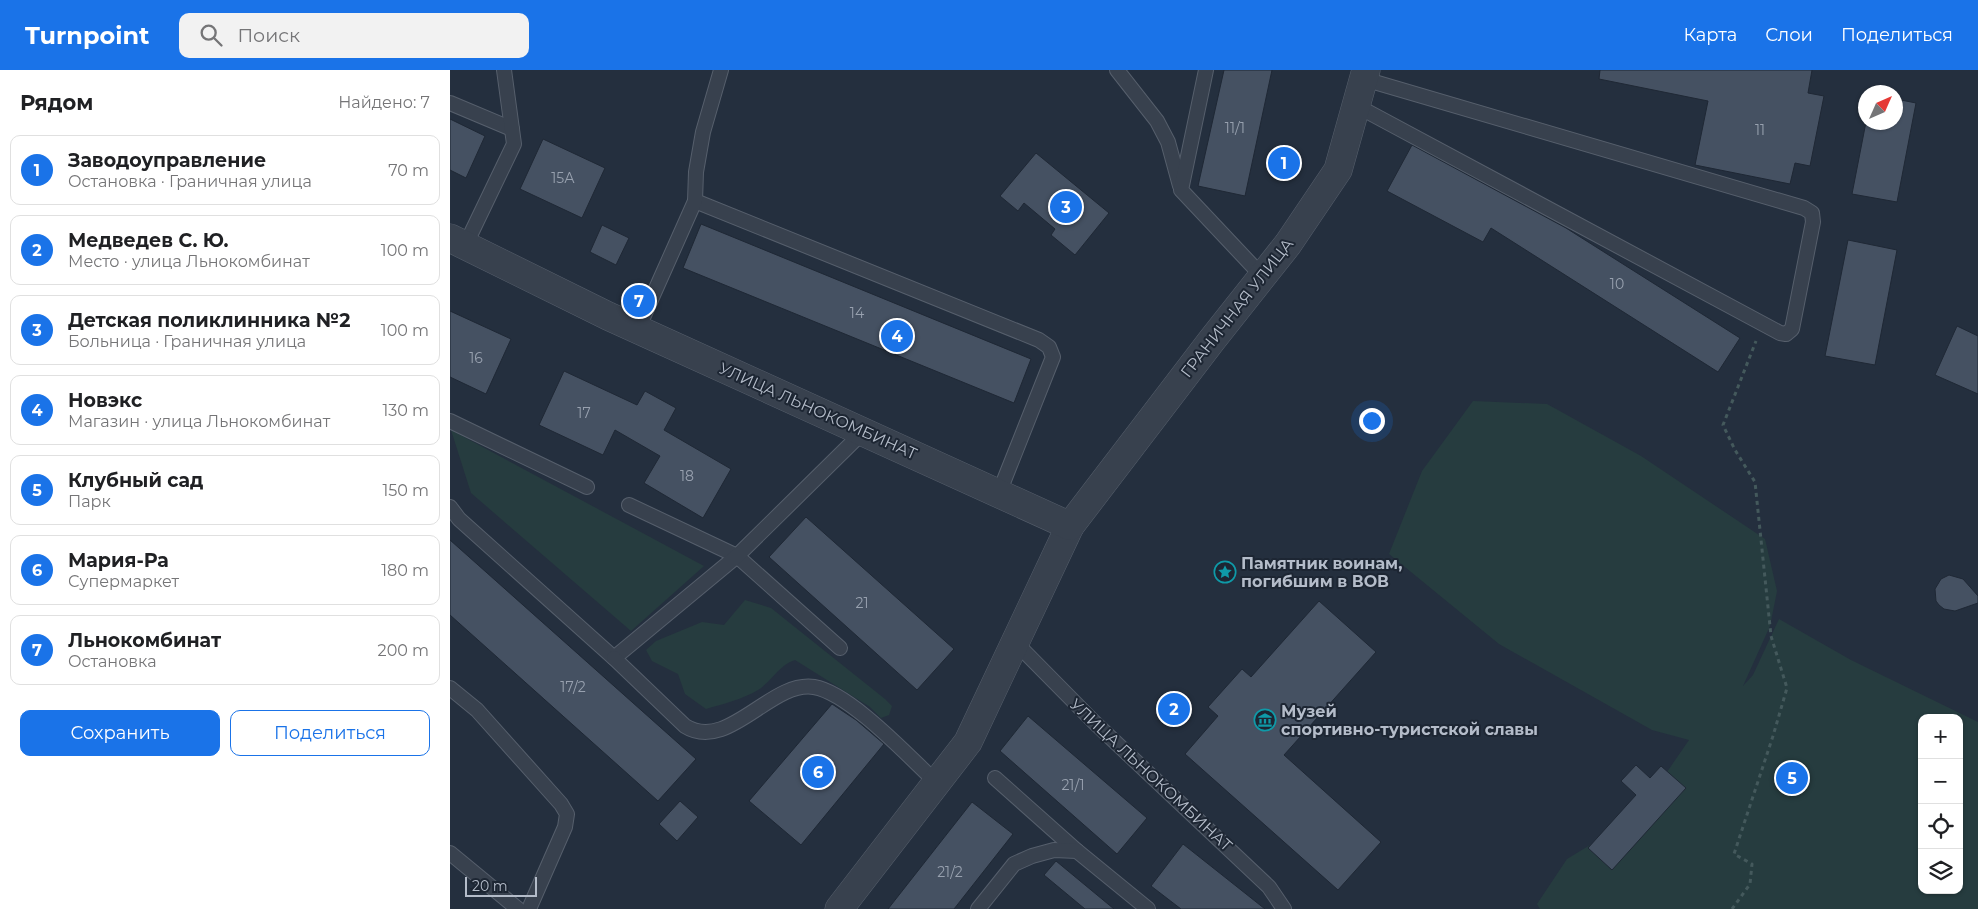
<!DOCTYPE html>
<html lang="ru">
<meta charset="utf-8">
<style>
body{margin:0;font-family:Montserrat,sans-serif;background:#f2f2f2;color:#202124}
.controls{position:absolute;right:15px;bottom:15px;display:grid;overflow:hidden;border-radius:10px;box-shadow:0 1px 4px #0004}
.controls button{width:45px;height:45px;display:grid;place-items:center;padding:0;border:0;border-bottom:1px solid #e0e0e0;background:#fff;color:#202124;font:25px sans-serif}
.compass{position:absolute;left:1408px;top:15px;width:45px;height:45px;border-radius:50%;background:#fff;box-shadow:0 1px 4px #0004;rotate:45deg}
.scale{position:absolute;left:15px;bottom:12px;width:72px;box-sizing:border-box;padding-left:5px;border:2px solid #b4bcc9;border-top:0;font-size:14px;line-height:18px;white-space:nowrap;color:#b4bcc9;-webkit-text-stroke:4px #1d2633;paint-order:stroke}
.you{position:absolute;left:921px;top:350px;width:18px;height:18px;margin:-12px;border:4px solid #fff;border-radius:50%;background:#1a73e8;box-shadow:0 0 0 8px #1a73e833}
.badge{display:grid;place-items:center;width:32px;height:32px;border-radius:50%;background:#1a73e8;color:#fff;font-size:16px;font-weight:700}
.pin{position:absolute;translate:-50% -50%;border:2px solid #fff;box-shadow:0 1px 5px #0006}
.list{margin:0;padding:0;list-style:none}
h2{display:flex;justify-content:space-between;align-items:center;height:65px;margin:0;padding:0 20px;font-size:21px}
h2 small{font-size:16px;font-weight:400;color:#757577}
.list li{display:grid;grid-template-columns:32px 1fr auto;gap:15px;align-items:center;box-sizing:border-box;height:70px;margin:0 10px 10px;padding:0 10px;border:1px solid #e0e0e0;border-radius:10px}
.list b{display:block;font-size:19px;white-space:nowrap}
.list p{margin:0;font-size:16px;white-space:nowrap;color:#757577}
.list em{font-size:16px;font-style:normal;color:#757577}
.actions{display:flex;gap:10px;padding:15px 20px}
.actions a{flex:1;padding:11px 0;border:1px solid #1a73e8;border-radius:10px;text-align:center;font-size:18px;color:#1a73e8}
.actions .main{background:#1a73e8;color:#fff}
.icon{flex:none;width:28px;height:28px;fill:none;stroke:currentColor;stroke-width:2;stroke-linecap:round;stroke-linejoin:round}
.map{position:relative;flex:none;width:1528px;height:839px;overflow:hidden}
header{display:flex;align-items:center;gap:30px;box-sizing:border-box;height:70px;padding:0 25px;background:#1a73e8;color:#fff}
header strong{font-size:24px}
nav{display:flex;gap:28px;margin-inline-start:auto;font-size:18px}
.search{width:350px;height:45px;background:#f2f2f2;display:flex;align-items:center;gap:12px;box-sizing:border-box;padding:0 18px;border-radius:10px;color:#757577;font-size:19px}
main{display:flex}
aside{flex:1;background:#fff}
.map>svg:first-child{display:block}
.green{fill:#263c3f;fill-rule:evenodd}
.building{fill:#455162;stroke:#1f2835}
.lines{fill:none;stroke-linecap:round;stroke-linejoin:round}
.service-casing{stroke:#565f6c;stroke-width:16}
.minor-casing{stroke:#565f6c;stroke-width:29}
.tertiary-casing{stroke:#565f6c;stroke-width:29}
.path{stroke:#44595c;stroke-width:3;stroke-dasharray:4 4;stroke-linecap:butt}
.service{stroke:#38414e;stroke-width:14}
.minor{stroke:#38414e;stroke-width:28}
.tertiary{stroke:#38414e;stroke-width:28}
.labels{text-anchor:middle;dominant-baseline:central;stroke-width:4;stroke-linejoin:round;paint-order:stroke}
.number-label{font-size:14px;fill:#98a1af}
.street-label{font-size:16px;fill:#b4bcc9;stroke:#1d2633}
.poi-label{font-size:16px;font-weight:bold;fill:#b4bcc9;stroke:#1d2633;text-anchor:start}
</style>
<header>
<strong>Turnpoint</strong>
<div class="search"><svg class="icon" aria-label="search" viewBox="0 0 24 24"><circle cx="10" cy="10" r="6"/><path d="M15 15l6 6"/></svg>Поиск</div>
<nav><a>Карта</a><a>Слои</a><a>Поделиться</a></nav>
</header>
<main>
<aside>
<h2>Рядом<small>Найдено: 7</small></h2>
<ul class="list">
<li><span class="badge">1</span><div><b>Заводоуправление</b><p>Остановка · Граничная улица</p></div><em>70 m</em></li>
<li><span class="badge">2</span><div><b>Медведев С. Ю.</b><p>Место · улица Льнокомбинат</p></div><em>100 m</em></li>
<li><span class="badge">3</span><div><b>Детская поликлинника №2</b><p>Больница · Граничная улица</p></div><em>100 m</em></li>
<li><span class="badge">4</span><div><b>Новэкс</b><p>Магазин · улица Льнокомбинат</p></div><em>130 m</em></li>
<li><span class="badge">5</span><div><b>Клубный сад</b><p>Парк</p></div><em>150 m</em></li>
<li><span class="badge">6</span><div><b>Мария-Ра</b><p>Супермаркет</p></div><em>180 m</em></li>
<li><span class="badge">7</span><div><b>Льнокомбинат</b><p>Остановка</p></div><em>200 m</em></li>
</ul>
<div class="actions"><a class="main">Сохранить</a><a>Поделиться</a></div>
</aside>
<div class="map">
<svg width="1528" height="839" viewBox="0 0 1528 839">
<rect width="100%" height="100%" fill="#242f3e"/>
<g class="green">
<path d="M1023 331 1097 334 1191 386 1315 469 1327 521 1320 556 1293 616 1303 605 1329 549 1401 590 1528 652V839H1090L1087 834 1117 789 1186 747 1239 670 1202 660 1049 574 939 484 972 401ZM1472 648H1509V820H1472Z"/>
<polygon points="1,360 254,496 181,561 21,423"/>
<path d="M295 530 321 538 435 629 442 636 439 645 431 648 420 637 345 590C329 595 322 611 308 620 293 629 273 634 256 639L235 624 228 604 202 591 196 580 206 571 252 552 274 555Z"/>
</g>
<g class="building">
<polygon points="774,0 822,0 795,126 748,116"/>
<polygon points="1150,0 1362,0 1358,23 1374,26 1360,96 1345,93 1340,114 1245,95 1258,31 1149,9"/>
<polygon points="1446,29 1466,33 1447,132 1402,124 1416,52 1446,52"/>
<polygon points="0,49 35,66 16,108 0,100"/>
<polygon points="93,69 155,98 132,148 70,119"/>
<polygon points="962,75 1116,158 1290,268 1268,302 1041,158 1033,172 937,121"/>
<polygon points="586,83 659,143 625,185 601,165 605,159 574,133 568,141 550,126"/>
<polygon points="251,154 581,289 564,333 233,198"/>
<polygon points="152,155 179,168 166,195 140,182"/>
<polygon points="1398,170 1447,180 1425,295 1375,286"/>
<polygon points="0,241 61,269 36,324 0,307"/>
<polygon points="1507,256 1528,266 1528,324 1485,305"/>
<polygon points="114,301 187,335 195,321 226,338 214,360 281,399 253,448 194,413 210,386 165,360 153,385 89,355"/>
<polygon points="356,447 504,579 467,620 319,487"/>
<polygon points="0,470 246,689 208,731 0,545"/>
<polygon points="1499,505 1513,509 1528,526 1528,533 1505,541 1494,539 1489,535 1486,531 1485,519 1491,509"/>
<polygon points="869,531 926,582 834,685 931,772 888,820 735,684 768,646 758,637 792,599 801,607"/>
<polygon points="382,634 406,650 434,674 351,775 299,731"/>
<polygon points="578,646 697,748 667,784 550,681"/>
<polygon points="1186,695 1200,708 1211,696 1236,718 1162,800 1138,778 1186,725 1171,711"/>
<polygon points="230,731 248,747 227,771 209,754"/>
<polygon points="522,732 563,764 504,839 438,839"/>
<polygon points="733,774 815,839 731,839 701,816"/>
<polygon points="606,791 664,839 635,839 594,805"/>
</g>
<g class="lines">
<g class="service-casing">
<g id="service">
<polyline points="667,0 707,51 718,72 730,116"/>
<polyline points="756,0 731,120 812,206"/>
<polyline points="0,33 62,59"/>
<polyline points="907,36 1330,263 1336,264 1342,259 1363,152 1362,143 1354,138 914,9"/>
<polyline points="245,131 589,270 599,277 603,287 549,423"/>
<polyline points="15,176 64,74 54,0"/>
<polyline points="188,259 245,131 246,102 253,62 271,0"/>
<polyline points="0,351 137,417"/>
<polyline points="179,435 287,486 390,578"/>
<polyline points="0,437 9,449 164,588 287,486 413,362"/>
<polyline points="566,573 644,652 819,817 834,839"/>
<path d="M164 588 235 656C278 683 321 610 364 617 400 623 459 687 487 713"/>
<polyline points="0,618 27,640 111,734 117,744 115,757 79,839"/>
<polyline points="545,708 627,781"/>
<polyline points="0,783 68,839"/>
<polyline points="528,839 564,794 582,786 604,780 627,781 698,839"/>
</g>
</g>
<g class="minor-casing">
<polyline id="minor" points="389,839 518,672 620,456"/>
</g>
<g class="tertiary-casing">
<polyline id="tertiary" points="0,168 158,246 620,456 762,270 838,174 888,100 916,0"/>
</g>
<polyline class="path" points="1282,839 1300,814 1302,794 1284,784 1323,666 1337,618 1321,566 1305,412 1285,380 1273,355 1306,271"/>
<use href="#service" class="service"/>
<use href="#minor" class="minor"/>
<use href="#tertiary" class="tertiary"/>
</g>
<defs>
<g id="sight-ring" transform="scale(1.125)"><circle r="9.5" fill="#1d2633" stroke="#0f9aa8" stroke-width="1.5"/><path d="M0-6L1.8-2.2L6-1.7L2.9 1.2L3.7 5.4L0 3.3L-3.7 5.4L-2.9 1.2L-6-1.7L-1.8-2.2Z" fill="#0f9aa8"/></g>
<g id="museum-ring" transform="scale(1.125)"><circle r="9.5" fill="#1d2633" stroke="#0f9aa8" stroke-width="1.5"/><path d="M0-6L6-3V-2H-6V-3ZM-5-1h2V3h-2ZM-1-1h2V3h-2ZM3-1h2V3H3ZM-6 4H6V6H-6Z" fill="#0f9aa8"/></g>
</defs>
<g fill-rule="evenodd">
<use href="#sight-ring" x="775" y="502"/>
<use href="#museum-ring" x="815" y="650"/>
</g>
<g class="labels">
<g class="number-label">
<text x="785" y="58">11/1</text>
<text x="1310" y="60">11</text>
<text x="113" y="108">15А</text>
<text x="1167" y="214">10</text>
<text x="407" y="243">14</text>
<text x="26" y="288">16</text>
<text x="134" y="343">17</text>
<text x="237" y="406">18</text>
<text x="412" y="533">21</text>
<text x="123" y="617">17/2</text>
<text x="623" y="715">21/1</text>
<text x="500" y="802">21/2</text>
</g>
<g class="street-label">
<text transform="translate(787 238) rotate(-52)">ГРАНИЧНАЯ УЛИЦА</text>
<text transform="translate(368 341) rotate(24)">УЛИЦА ЛЬНОКОМБИНАТ</text>
<text transform="translate(701 705) rotate(43)">УЛИЦА ЛЬНОКОМБИНАТ</text>
</g>
<g class="poi-label">
<text x="791" y="493">Памятник воинам,<tspan x="791" dy="18">погибшим в ВОВ</tspan></text>
<text x="831" y="641">Музей<tspan x="831" dy="18">спортивно-туристской славы</tspan></text>
</g>
</g>
</svg>
<div class="controls">
<button>+</button>
<button>−</button>
<button><svg class="icon" aria-label="locate" viewBox="0 0 24 24"><circle cx="12" cy="12" r="6"/><path d="M12 2v4M12 18v4M2 12h4M18 12h4"/></svg></button>
<button><svg class="icon" aria-label="layers" viewBox="0 0 24 24"><path d="M12 4l9 5-9 5-9-5zM3 14l9 5 9-5"/></svg></button>
</div>
<svg class="compass" viewBox="-18 -18 36 36"><path d="M0-13l5 13h-10z" fill="#e53935"/><path d="M0 13l5-13h-10z" fill="#757577"/></svg>
<div class="scale">20 m</div>
<div class="you"></div>
<div class="pin badge" style="left:834px;top:93px">1</div>
<div class="pin badge" style="left:724px;top:639px">2</div>
<div class="pin badge" style="left:616px;top:137px">3</div>
<div class="pin badge" style="left:447px;top:266px">4</div>
<div class="pin badge" style="left:1342px;top:708px">5</div>
<div class="pin badge" style="left:368px;top:702px">6</div>
<div class="pin badge" style="left:189px;top:231px">7</div>
</div>
</main>
